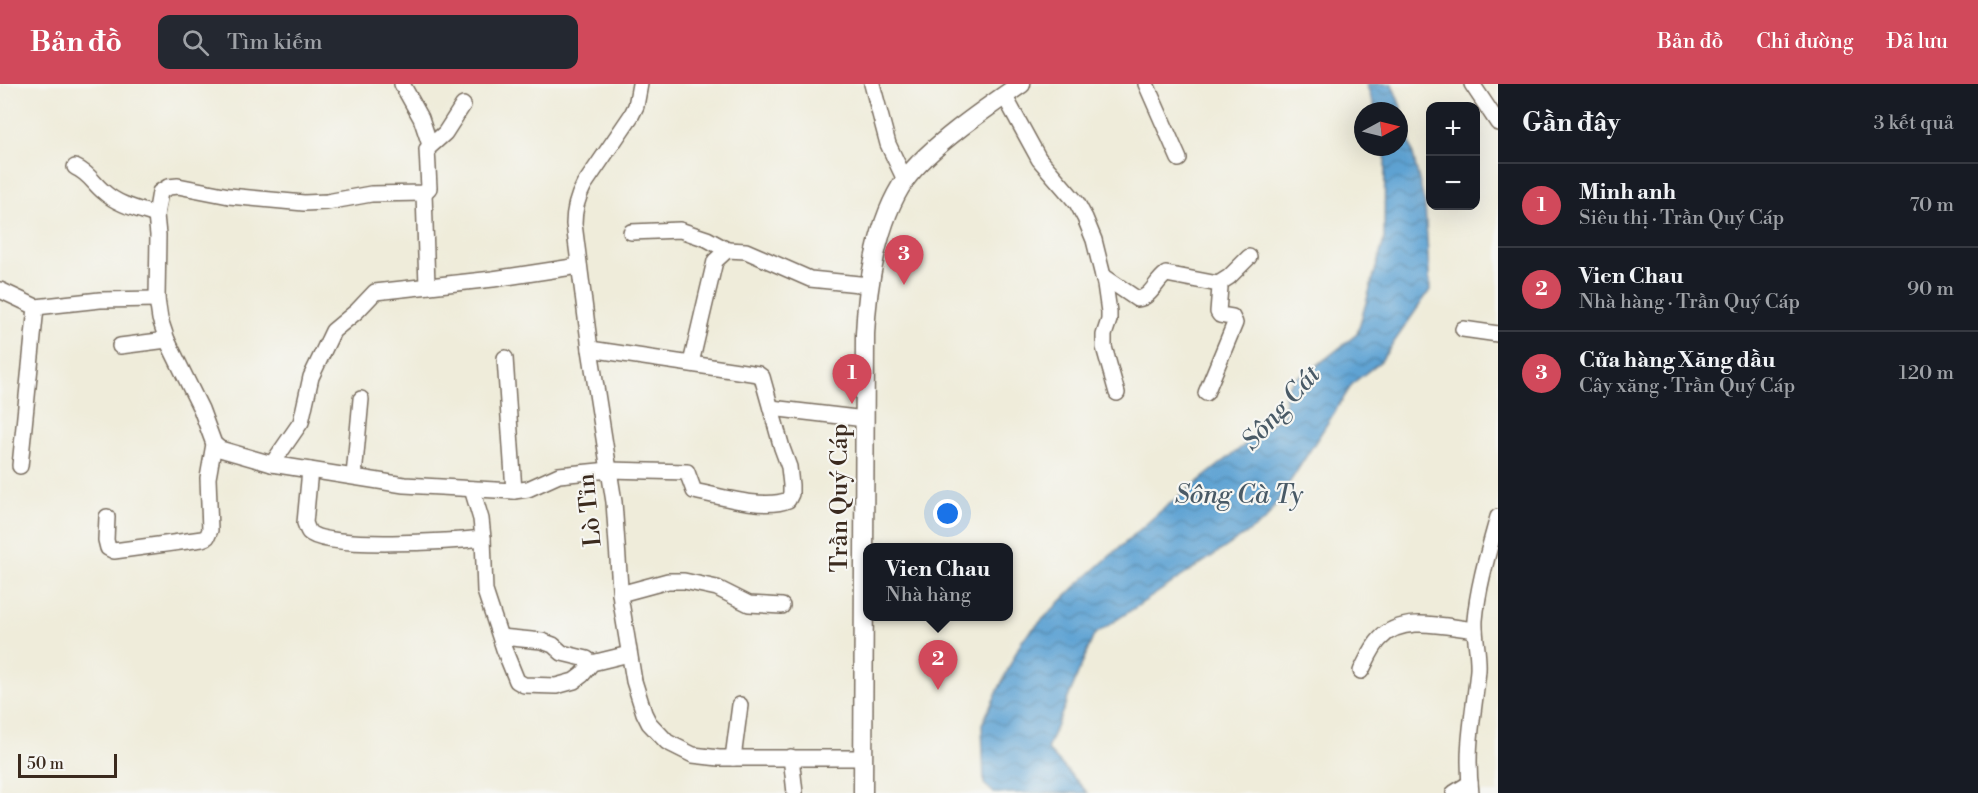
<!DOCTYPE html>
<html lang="vi">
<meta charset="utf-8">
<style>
body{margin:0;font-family:"Libre Bodoni",serif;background:#242831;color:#f1f3f6}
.controls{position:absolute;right:18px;top:18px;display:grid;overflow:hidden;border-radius:12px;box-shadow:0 6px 24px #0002}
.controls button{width:54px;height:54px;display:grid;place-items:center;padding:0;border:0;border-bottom:2px solid #363941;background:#171b24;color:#f1f3f6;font:30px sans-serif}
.compass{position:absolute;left:1354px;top:18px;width:54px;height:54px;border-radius:50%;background:#171b24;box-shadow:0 6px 24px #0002;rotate:83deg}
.scale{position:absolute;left:18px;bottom:15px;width:99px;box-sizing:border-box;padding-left:6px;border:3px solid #3b2a1e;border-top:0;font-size:16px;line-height:21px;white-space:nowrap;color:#3b2a1e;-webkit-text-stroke:4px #f6f6f2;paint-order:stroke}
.you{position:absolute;left:948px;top:430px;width:21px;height:21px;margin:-15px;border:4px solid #fff;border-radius:50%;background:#1a73e8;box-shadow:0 0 0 9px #1a73e833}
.badge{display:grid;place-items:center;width:39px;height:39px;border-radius:50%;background:#d1495b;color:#fff;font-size:20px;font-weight:700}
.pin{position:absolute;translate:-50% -50px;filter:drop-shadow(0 2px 3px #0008)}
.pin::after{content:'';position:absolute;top:32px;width:21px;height:18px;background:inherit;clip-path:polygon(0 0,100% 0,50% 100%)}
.popup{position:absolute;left:863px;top:459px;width:150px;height:78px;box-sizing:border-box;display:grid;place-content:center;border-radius:12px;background:#171b24;filter:drop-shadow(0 2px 4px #0005);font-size:20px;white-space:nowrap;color:#9ea1a6}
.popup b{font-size:22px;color:#f1f3f6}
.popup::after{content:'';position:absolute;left:50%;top:100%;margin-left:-12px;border:12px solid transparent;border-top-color:#171b24}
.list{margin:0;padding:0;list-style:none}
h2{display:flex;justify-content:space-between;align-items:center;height:78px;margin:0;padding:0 24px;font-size:26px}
h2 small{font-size:20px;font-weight:400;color:#9ea1a6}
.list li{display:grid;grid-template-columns:39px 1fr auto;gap:18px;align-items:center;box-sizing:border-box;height:84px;padding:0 24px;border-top:2px solid #363941}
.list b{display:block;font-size:22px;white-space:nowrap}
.list p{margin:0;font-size:20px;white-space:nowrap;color:#9ea1a6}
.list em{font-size:20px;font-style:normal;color:#9ea1a6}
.icon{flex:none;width:33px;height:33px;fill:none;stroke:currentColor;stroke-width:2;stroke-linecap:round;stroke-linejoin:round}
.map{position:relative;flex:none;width:1498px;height:709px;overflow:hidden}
header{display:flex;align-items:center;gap:36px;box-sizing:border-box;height:84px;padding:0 30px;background:#d1495b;color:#fff}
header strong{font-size:28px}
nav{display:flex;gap:33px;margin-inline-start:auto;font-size:21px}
.search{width:420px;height:54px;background:#242831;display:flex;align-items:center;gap:15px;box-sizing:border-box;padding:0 21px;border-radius:12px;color:#9ea1a6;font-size:22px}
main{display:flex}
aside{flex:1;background:#171b24}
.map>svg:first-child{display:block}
.water{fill:url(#water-waves);stroke:#4c6678;stroke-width:1.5}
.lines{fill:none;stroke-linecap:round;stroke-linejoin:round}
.minor-casing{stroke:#7a6e60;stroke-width:18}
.major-casing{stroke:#7a6e60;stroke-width:21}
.minor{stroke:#fff;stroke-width:15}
.major{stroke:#fff;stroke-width:18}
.labels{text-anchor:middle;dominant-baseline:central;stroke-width:4.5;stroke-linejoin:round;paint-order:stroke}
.street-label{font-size:24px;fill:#3b2a1e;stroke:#f6f6f2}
.water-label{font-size:26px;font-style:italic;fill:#495a66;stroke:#f6f6f2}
</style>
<header>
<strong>Bản đồ</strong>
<div class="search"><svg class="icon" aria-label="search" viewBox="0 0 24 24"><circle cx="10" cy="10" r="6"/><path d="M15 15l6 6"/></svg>Tìm kiếm</div>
<nav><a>Bản đồ</a><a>Chỉ đường</a><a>Đã lưu</a></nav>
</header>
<main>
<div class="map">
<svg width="1498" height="709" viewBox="0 0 1498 709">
<defs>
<pattern id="water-waves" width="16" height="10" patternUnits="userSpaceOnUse" patternTransform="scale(1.5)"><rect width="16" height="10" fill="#5ea3d3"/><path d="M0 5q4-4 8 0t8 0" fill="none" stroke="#4f85ab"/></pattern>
</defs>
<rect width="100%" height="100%" fill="#f6f6f2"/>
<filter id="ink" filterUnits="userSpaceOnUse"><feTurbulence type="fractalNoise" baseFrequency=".0167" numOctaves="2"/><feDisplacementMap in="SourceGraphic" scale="12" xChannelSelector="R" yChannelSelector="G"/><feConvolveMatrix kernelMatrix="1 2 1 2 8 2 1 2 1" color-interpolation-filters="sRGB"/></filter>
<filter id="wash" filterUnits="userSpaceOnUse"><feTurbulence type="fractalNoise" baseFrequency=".008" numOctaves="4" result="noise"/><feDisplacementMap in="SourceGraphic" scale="24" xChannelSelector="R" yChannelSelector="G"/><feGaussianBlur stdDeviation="1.35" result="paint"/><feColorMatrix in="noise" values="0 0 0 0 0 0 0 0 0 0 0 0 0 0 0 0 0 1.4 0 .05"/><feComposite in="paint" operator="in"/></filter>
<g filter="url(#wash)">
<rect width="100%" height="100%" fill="#efecda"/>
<polygon class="water" points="1366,0 1392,0 1403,28 1425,121 1430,206 1381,277 1353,299 1265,437 1094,551 1047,665 1088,709 994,709 984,700 982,640 1022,556 1076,502 1162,426 1285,329 1285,307 1295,294 1315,283 1357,250 1384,156 1385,74 1383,63 1399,63 1399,27 1376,27"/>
</g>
<g filter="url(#ink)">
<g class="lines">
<g class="minor-casing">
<g id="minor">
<polyline points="402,0 421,34 430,61"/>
<path d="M640 0 636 22 631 32 584 101C577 114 574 125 574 140L590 265 614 418 621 518 634 597 644 629 649 639 667 658 693 671 719 674H863"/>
<polyline points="872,0 888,60 905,96"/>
<polyline points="1146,0 1179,75"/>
<polyline points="1472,0 1498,39"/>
<polyline points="1004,11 1039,75 1077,119 1085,134 1094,156 1105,200 1109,228 1109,236 1104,251 1104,263 1117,309"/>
<path d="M463 21 445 49 427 65 429 104 424 109 371 110 327 118 304 119 229 112 178 102 168 103 160 108 156 131 158 151 157 215 160 235 167 256 201 325 214 360 220 365 272 380 404 401 514 407 528 405 559 391 609 386 687 388 694 407C718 412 765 426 788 416L791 410V401L789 383 782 364 762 293 758 290 590 265"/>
<path d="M75 83C89 89 93 99 104 108 118 121 138 125 156 131"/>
<polyline points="424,109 427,202"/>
<polyline points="631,148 680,146 707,155 727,166"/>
<path d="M1103 192 1137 215C1151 214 1155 198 1166 190L1218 200 1220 203 1218 228 1220 231 1232 233 1235 239 1206 309"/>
<polyline points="1218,200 1229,193 1249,173"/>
<polyline points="0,206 36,223 100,216 157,215"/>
<polyline points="1463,245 1498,250"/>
<polyline points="120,262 167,256"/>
<polyline points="505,274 514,407"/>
<polyline points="691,279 715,177 727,166 746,167 810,195 869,201"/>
<polyline points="771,324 865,335"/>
<polyline points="272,380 301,338 311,293 333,247 357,227 375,208 493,195 579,182"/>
<polyline points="20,382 36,223"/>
<path d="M310 386 305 439C306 441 308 447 309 448 326 466 456 457 483 454"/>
<polyline points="354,392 361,315"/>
<polyline points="472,405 481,435 483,454 485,507 504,565 517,597 524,601 556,602 574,597 582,591 592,579 629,570"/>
<polyline points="107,433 106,456 108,464 114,467 202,455 207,453 210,446 208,394 214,360"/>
<polyline points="620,510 668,497 684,497 717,504 749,520 782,522"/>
<polyline points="501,553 542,557 553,561 562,569 587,575 592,579"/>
<path d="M1361 587C1367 576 1372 563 1380 555 1402 530 1446 543 1475 546"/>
<polyline points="791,673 795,709"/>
<polyline points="733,674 740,621"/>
<polyline points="1454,709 1470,699"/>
<path d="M1471 709C1465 662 1474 631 1478 586 1479 569 1474 553 1475 536 1478 501 1489 466 1498 433"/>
</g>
</g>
<g class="major-casing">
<path id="major" d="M863 709 865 250C867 203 877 136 905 96 929 63 986 24 1021 0"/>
</g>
<use href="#minor" class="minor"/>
<use href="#major" class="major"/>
</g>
</g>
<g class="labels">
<g class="street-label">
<text transform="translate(840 414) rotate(-90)">Trần Quý Cáp</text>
<text transform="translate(590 426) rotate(-96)">Lò Tỉn</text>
</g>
<g class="water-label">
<text transform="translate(1281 324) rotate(-48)">Sông Cát</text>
<text x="1239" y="411">Sông Cà Ty</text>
</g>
</g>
</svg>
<div class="controls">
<button>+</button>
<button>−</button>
</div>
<svg class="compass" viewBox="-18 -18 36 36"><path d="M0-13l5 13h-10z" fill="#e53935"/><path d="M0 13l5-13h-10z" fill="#9ea1a6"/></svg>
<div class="scale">50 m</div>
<div class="you"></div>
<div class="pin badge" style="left:852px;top:320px">1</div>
<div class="pin badge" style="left:938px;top:606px">2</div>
<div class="popup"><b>Vien Chau</b>Nhà hàng</div>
<div class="pin badge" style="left:904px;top:201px">3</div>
</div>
<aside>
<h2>Gần đây<small>3 kết quả</small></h2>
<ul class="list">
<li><span class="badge">1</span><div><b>Minh anh</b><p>Siêu thị · Trần Quý Cáp</p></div><em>70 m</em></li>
<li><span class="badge">2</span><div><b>Vien Chau</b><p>Nhà hàng · Trần Quý Cáp</p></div><em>90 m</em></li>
<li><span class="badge">3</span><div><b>Cửa hàng Xăng dầu</b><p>Cây xăng · Trần Quý Cáp</p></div><em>120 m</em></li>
</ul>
</aside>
</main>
